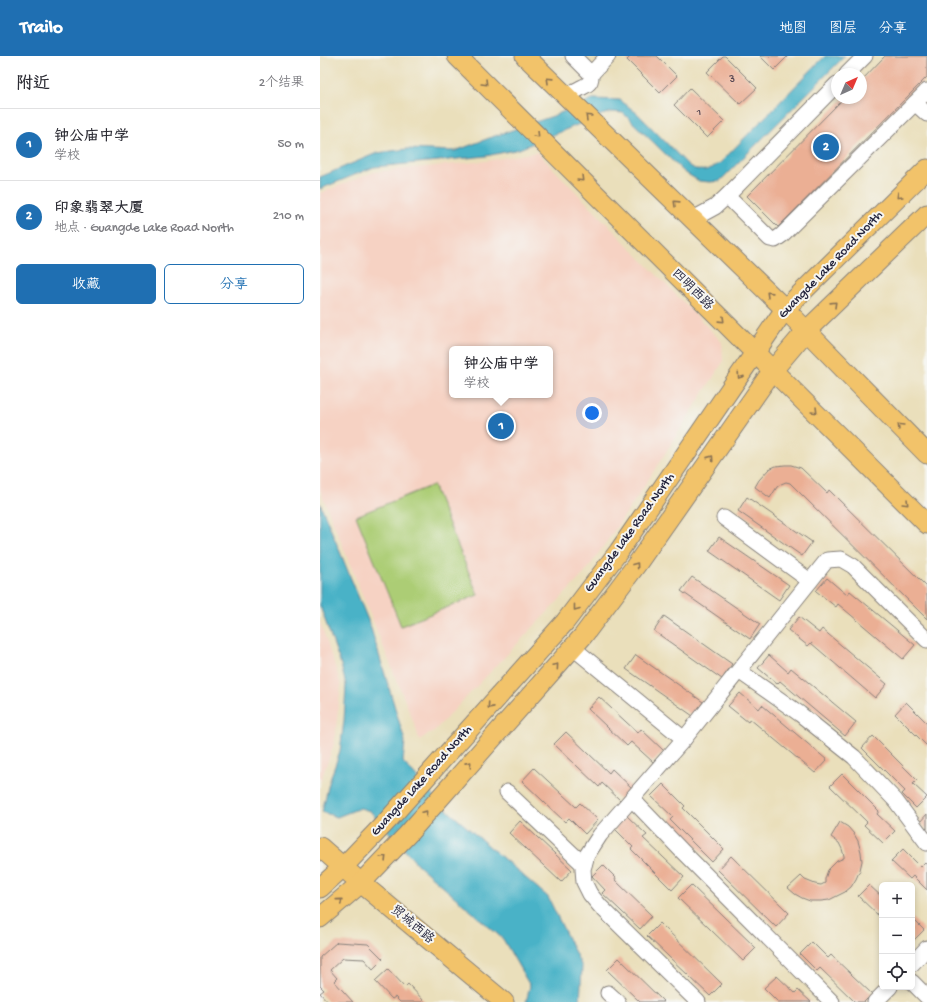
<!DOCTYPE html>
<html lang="zh">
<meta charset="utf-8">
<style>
body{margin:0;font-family:"Gochi Hand","LXGW WenKai TC",sans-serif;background:#f7f7f7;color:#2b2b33}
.controls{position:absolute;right:12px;bottom:12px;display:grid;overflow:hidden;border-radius:6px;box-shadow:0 2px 6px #0003}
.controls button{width:36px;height:36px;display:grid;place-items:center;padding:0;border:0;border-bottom:1px solid #e1e1e2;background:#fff;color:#2b2b33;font:20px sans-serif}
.compass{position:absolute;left:511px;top:12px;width:36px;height:36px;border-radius:50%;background:#fff;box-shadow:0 2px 6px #0003;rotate:44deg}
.you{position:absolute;left:272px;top:357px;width:14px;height:14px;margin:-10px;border:3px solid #fff;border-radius:50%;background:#1a73e8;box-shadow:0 0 0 6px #1a73e833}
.badge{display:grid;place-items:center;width:26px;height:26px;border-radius:50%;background:#1f6fb2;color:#fff;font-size:13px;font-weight:700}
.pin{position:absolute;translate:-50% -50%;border:2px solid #fff;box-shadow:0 1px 4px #0006}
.popup{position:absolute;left:129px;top:290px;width:104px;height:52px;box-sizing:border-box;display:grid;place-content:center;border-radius:6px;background:#fff;filter:drop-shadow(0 1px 3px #0005);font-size:13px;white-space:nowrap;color:#7c7c81}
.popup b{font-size:15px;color:#2b2b33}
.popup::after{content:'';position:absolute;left:50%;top:100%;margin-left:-8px;border:8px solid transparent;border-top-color:#fff}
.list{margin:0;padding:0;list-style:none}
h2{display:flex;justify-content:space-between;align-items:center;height:52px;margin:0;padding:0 16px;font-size:17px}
h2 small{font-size:13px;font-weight:400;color:#7c7c81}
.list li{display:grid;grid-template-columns:26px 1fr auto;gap:12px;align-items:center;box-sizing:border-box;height:72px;padding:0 16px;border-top:1px solid #e1e1e2}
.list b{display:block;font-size:15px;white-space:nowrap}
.list p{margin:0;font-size:13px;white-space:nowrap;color:#7c7c81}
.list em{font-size:13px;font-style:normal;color:#7c7c81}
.actions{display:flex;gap:8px;padding:12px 16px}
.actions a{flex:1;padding:9px 0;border:1px solid #1f6fb2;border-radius:6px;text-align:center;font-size:14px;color:#1f6fb2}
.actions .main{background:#1f6fb2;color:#fff}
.icon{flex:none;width:22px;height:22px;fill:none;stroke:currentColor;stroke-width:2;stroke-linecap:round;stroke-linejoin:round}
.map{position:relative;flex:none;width:607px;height:946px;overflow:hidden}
header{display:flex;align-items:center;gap:24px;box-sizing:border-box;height:56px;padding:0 20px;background:#1f6fb2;color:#fff}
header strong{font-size:19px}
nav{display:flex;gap:22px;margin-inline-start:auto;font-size:14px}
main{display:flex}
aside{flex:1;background:#fff}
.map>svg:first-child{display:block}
.built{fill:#f6d2c3;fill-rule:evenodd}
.grass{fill:#accd74;stroke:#677858}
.water{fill:#49b2c7;stroke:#366a81}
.building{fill:#ebaf94}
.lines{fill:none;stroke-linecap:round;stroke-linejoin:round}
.minor-casing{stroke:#86807b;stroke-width:17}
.major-casing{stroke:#86807b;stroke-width:21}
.minor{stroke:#fff;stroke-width:15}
.major{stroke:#f2c36a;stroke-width:19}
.oneway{stroke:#8a7252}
.labels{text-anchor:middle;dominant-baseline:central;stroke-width:4;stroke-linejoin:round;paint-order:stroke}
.number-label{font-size:11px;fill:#544551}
.street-label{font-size:13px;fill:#22223b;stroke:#f6f6f2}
</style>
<header>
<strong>Trailo</strong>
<nav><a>地图</a><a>图层</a><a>分享</a></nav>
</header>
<main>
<aside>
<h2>附近<small>2个结果</small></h2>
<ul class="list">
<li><span class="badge">1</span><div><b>钟公庙中学</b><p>学校</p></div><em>50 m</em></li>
<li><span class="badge">2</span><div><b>印象翡翠大厦</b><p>地点 · Guangde Lake Road North</p></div><em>210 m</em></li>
</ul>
<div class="actions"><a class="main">收藏</a><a>分享</a></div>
</aside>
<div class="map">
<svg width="607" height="946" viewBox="0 0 607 946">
<rect width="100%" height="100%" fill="#f6f6f2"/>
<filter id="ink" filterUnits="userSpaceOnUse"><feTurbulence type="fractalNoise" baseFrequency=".025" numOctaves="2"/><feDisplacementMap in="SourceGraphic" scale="8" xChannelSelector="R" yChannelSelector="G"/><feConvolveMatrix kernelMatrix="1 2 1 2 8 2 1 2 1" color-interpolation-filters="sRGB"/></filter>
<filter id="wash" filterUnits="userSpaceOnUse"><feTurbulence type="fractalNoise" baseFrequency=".012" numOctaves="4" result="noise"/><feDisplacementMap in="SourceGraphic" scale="16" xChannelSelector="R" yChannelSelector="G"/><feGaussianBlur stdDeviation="0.9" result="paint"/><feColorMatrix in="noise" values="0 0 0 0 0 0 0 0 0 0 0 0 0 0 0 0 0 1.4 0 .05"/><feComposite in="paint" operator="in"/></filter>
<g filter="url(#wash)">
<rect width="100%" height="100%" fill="#eadfbb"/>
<g class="built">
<path d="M217 96 402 286 403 306 318 440 265 517 114 675 99 684 96 672 0 434V137L54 116 166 105ZM132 293H230V339H132Z"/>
<polygon points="0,565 21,629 14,688 0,727"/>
</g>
<polygon class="grass" points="113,429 158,539 81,570 36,460"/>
<g class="water">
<path d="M505 0H525L400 125 390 126 379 125 364 116 303 57 292 56 281 59 199 93 166 100 118 105 54 111 0 133V121L57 97 87 93 135 95 172 81 233 60 273 43 300 44 318 58 369 110C382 117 388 115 400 107Z"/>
<polygon points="0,447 50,569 85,685 83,706 127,754 228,841 262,911 260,946 206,946 210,930 183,883 98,809 50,755 40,752 17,761 2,756 9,727 20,695 24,665 26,629 21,609 0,550"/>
</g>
<g id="blocks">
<g class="building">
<polygon points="311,0 337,0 357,20 340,37 307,4"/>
<polygon points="403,0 405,0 437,32 420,48 387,16"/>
<polygon points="440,0 468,0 454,14"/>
<polygon points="565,0 607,0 607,21 458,171 427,140 524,42 541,42 541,25"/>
<polygon points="370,32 404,65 387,82 354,49"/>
<polygon points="465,409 471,409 481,412 507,437 509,434 607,531 607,563 470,427 466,426 461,428 457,431 450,442 435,431 439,424 449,413 456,410"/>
<polygon points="427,441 492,486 482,500 418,455"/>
<polygon points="399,481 469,529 459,544 389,495"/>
<polygon points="372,521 440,568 430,583 361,535"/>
<polygon points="507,522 527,539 530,535 595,589 583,603 518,548 516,551 496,535"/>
<polygon points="344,560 412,608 402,623 334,575"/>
<polygon points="479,561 499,577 502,573 567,628 555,642 491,587 488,590 468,574"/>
<polygon points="316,599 383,646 373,660 306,613"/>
<polygon points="449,599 468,616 471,612 536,666 525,680 460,625 457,628 438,612"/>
<polygon points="420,637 439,653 442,649 507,704 495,717 430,663 428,666 408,650"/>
<polygon points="279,641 318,677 321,673 344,695 333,706 311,686 307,690 268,653"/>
<polygon points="586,646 607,667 607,690 575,658"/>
<polygon points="246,676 289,717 292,713 312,732 300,744 282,727 279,731 234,688"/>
<polygon points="553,680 597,724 593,728 607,741 596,752 582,738 585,735 542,692"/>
<polygon points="214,712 256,751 260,747 278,764 265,778 249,762 245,766 202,725"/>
<polygon points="522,718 559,755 557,758 575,775 563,787 544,769 547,766 510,730"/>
<polygon points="343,728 365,750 363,752 404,793 392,806 350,764 353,761 331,740"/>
<polygon points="607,758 607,773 600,766"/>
<polygon points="307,760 327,779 323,782 364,821 352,834 311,793 313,791 294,772"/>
<polygon points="200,765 252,814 241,826 189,777"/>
<polygon points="520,766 528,771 534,778 538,785 541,796 542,805 540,814 536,823 531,831 525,836 509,844 501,845 490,845 482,842 475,838 468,832 481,820 485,824 495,828 501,829 505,827 505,823 508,814 517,805 524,802 524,800 522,793 519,787 511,781"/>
<polygon points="583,793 601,811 605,807 607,809 607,834 593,820 590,823 571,805"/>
<polygon points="411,800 469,857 456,871 398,814"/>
<polygon points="283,809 296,822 295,824 332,860 320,873 282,837 285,834 272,820"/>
<polygon points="371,829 436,892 423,905 358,842"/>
<polygon points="549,829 562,841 562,861 561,862 538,840"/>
<polygon points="592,862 604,874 592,886"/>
<polygon points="340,867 402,928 390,940 327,880"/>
<polygon points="17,886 48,888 63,903 53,913 44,903 23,902 10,914 17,922 14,925 33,946 8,946 0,937 4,934 0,930 0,901"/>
<polygon points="492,886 508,902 511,899 552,938 544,946 535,946 500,912 497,915 480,898"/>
<polygon points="299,902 344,946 320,946 287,914"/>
<polygon points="68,913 85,931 88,928 105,946 80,946 75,941 72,943 55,925"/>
<polygon points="457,920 475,937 478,934 491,946 458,946 444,932"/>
</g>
</g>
</g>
<g filter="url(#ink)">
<use href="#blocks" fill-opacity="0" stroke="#86807b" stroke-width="1"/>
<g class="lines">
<g class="minor-casing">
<g id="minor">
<polyline points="253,0 269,16 273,16 288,0"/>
<polyline points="527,18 545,0"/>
<polyline points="607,35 595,47 607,58"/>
<path d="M248 42C251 38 254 35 259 33 268 28 272 28 271 16"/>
<polyline points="407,140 450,183 455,184 462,179 595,47"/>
<polyline points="373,163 395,151 407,140 517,28"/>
<polyline points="404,462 490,525"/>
<polyline points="252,591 364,683"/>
<polyline points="419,615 480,658 534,701 575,744 607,787"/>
<polyline points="187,736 264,809"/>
<polyline points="312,743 362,795 512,946"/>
<polyline points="592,908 607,892"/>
<polyline points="592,926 607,941"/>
<polyline points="288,937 298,946"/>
<polyline points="378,946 280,850 270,838 264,826 263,813 267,799 280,779 364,683 507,504 521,503 533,510 607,584"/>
<polyline points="555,946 570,931"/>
</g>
</g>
<g class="major-casing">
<g id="major">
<polyline points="137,0 607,468"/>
<polyline points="205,0 465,253 607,398"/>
<polyline points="0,791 41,827 184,946"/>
<polyline points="0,832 23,811 68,764 245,566 299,495 465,253 607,113"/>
<polyline points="0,862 41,827 88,778 263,580 317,508 453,314 486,275 607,158"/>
</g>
</g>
<use href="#minor" class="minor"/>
<use href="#major" class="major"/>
</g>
<defs><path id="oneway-chevron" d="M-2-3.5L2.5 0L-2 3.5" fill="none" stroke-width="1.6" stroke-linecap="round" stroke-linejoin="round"/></defs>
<g class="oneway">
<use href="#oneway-chevron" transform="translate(229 24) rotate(-136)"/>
<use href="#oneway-chevron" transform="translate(165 27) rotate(45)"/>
<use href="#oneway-chevron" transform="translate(268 61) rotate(-136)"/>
<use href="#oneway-chevron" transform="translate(217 79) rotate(45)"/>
<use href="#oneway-chevron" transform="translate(261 123) rotate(45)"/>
<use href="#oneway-chevron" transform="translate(579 140) rotate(135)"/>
<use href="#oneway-chevron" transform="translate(356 147) rotate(-136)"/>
<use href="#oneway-chevron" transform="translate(449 238) rotate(-136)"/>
<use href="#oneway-chevron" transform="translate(514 248) rotate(-44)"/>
<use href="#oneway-chevron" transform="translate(402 264) rotate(44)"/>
<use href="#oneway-chevron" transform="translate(420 320) rotate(124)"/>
<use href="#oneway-chevron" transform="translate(495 355) rotate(45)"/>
<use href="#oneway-chevron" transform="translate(580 370) rotate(-135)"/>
<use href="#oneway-chevron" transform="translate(391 402) rotate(-55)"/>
<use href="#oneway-chevron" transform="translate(586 447) rotate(45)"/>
<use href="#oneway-chevron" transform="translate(316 509) rotate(-54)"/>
<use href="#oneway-chevron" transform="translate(256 552) rotate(128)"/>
<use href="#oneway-chevron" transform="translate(236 610) rotate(-49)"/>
<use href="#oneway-chevron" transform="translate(170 650) rotate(132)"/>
<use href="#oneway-chevron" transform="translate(149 708) rotate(-48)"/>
<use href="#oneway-chevron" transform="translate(105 757) rotate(-49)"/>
<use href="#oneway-chevron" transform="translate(64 802) rotate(-46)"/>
<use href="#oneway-chevron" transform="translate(20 845) rotate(-41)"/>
</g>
</g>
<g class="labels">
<g class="number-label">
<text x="412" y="24">3</text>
<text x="379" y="57">1</text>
</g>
<g class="street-label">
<text transform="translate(511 209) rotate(-46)">Guangde Lake Road North</text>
<text transform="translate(372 234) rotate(45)">四明西路</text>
<text transform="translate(310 477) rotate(-54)">Guangde Lake Road North</text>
<text transform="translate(102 725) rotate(-48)">Guangde Lake Road North</text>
<text transform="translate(92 869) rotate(40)">贸城西路</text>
</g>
</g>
</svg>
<div class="controls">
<button>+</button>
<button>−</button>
<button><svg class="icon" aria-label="locate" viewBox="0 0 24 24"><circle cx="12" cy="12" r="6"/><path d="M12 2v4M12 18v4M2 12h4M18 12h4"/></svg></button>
</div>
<svg class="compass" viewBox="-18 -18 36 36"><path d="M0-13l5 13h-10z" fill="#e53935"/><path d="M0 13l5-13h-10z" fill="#7c7c81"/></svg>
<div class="you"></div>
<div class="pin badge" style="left:181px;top:370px">1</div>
<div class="popup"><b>钟公庙中学</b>学校</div>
<div class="pin badge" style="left:506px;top:91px">2</div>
</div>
</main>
